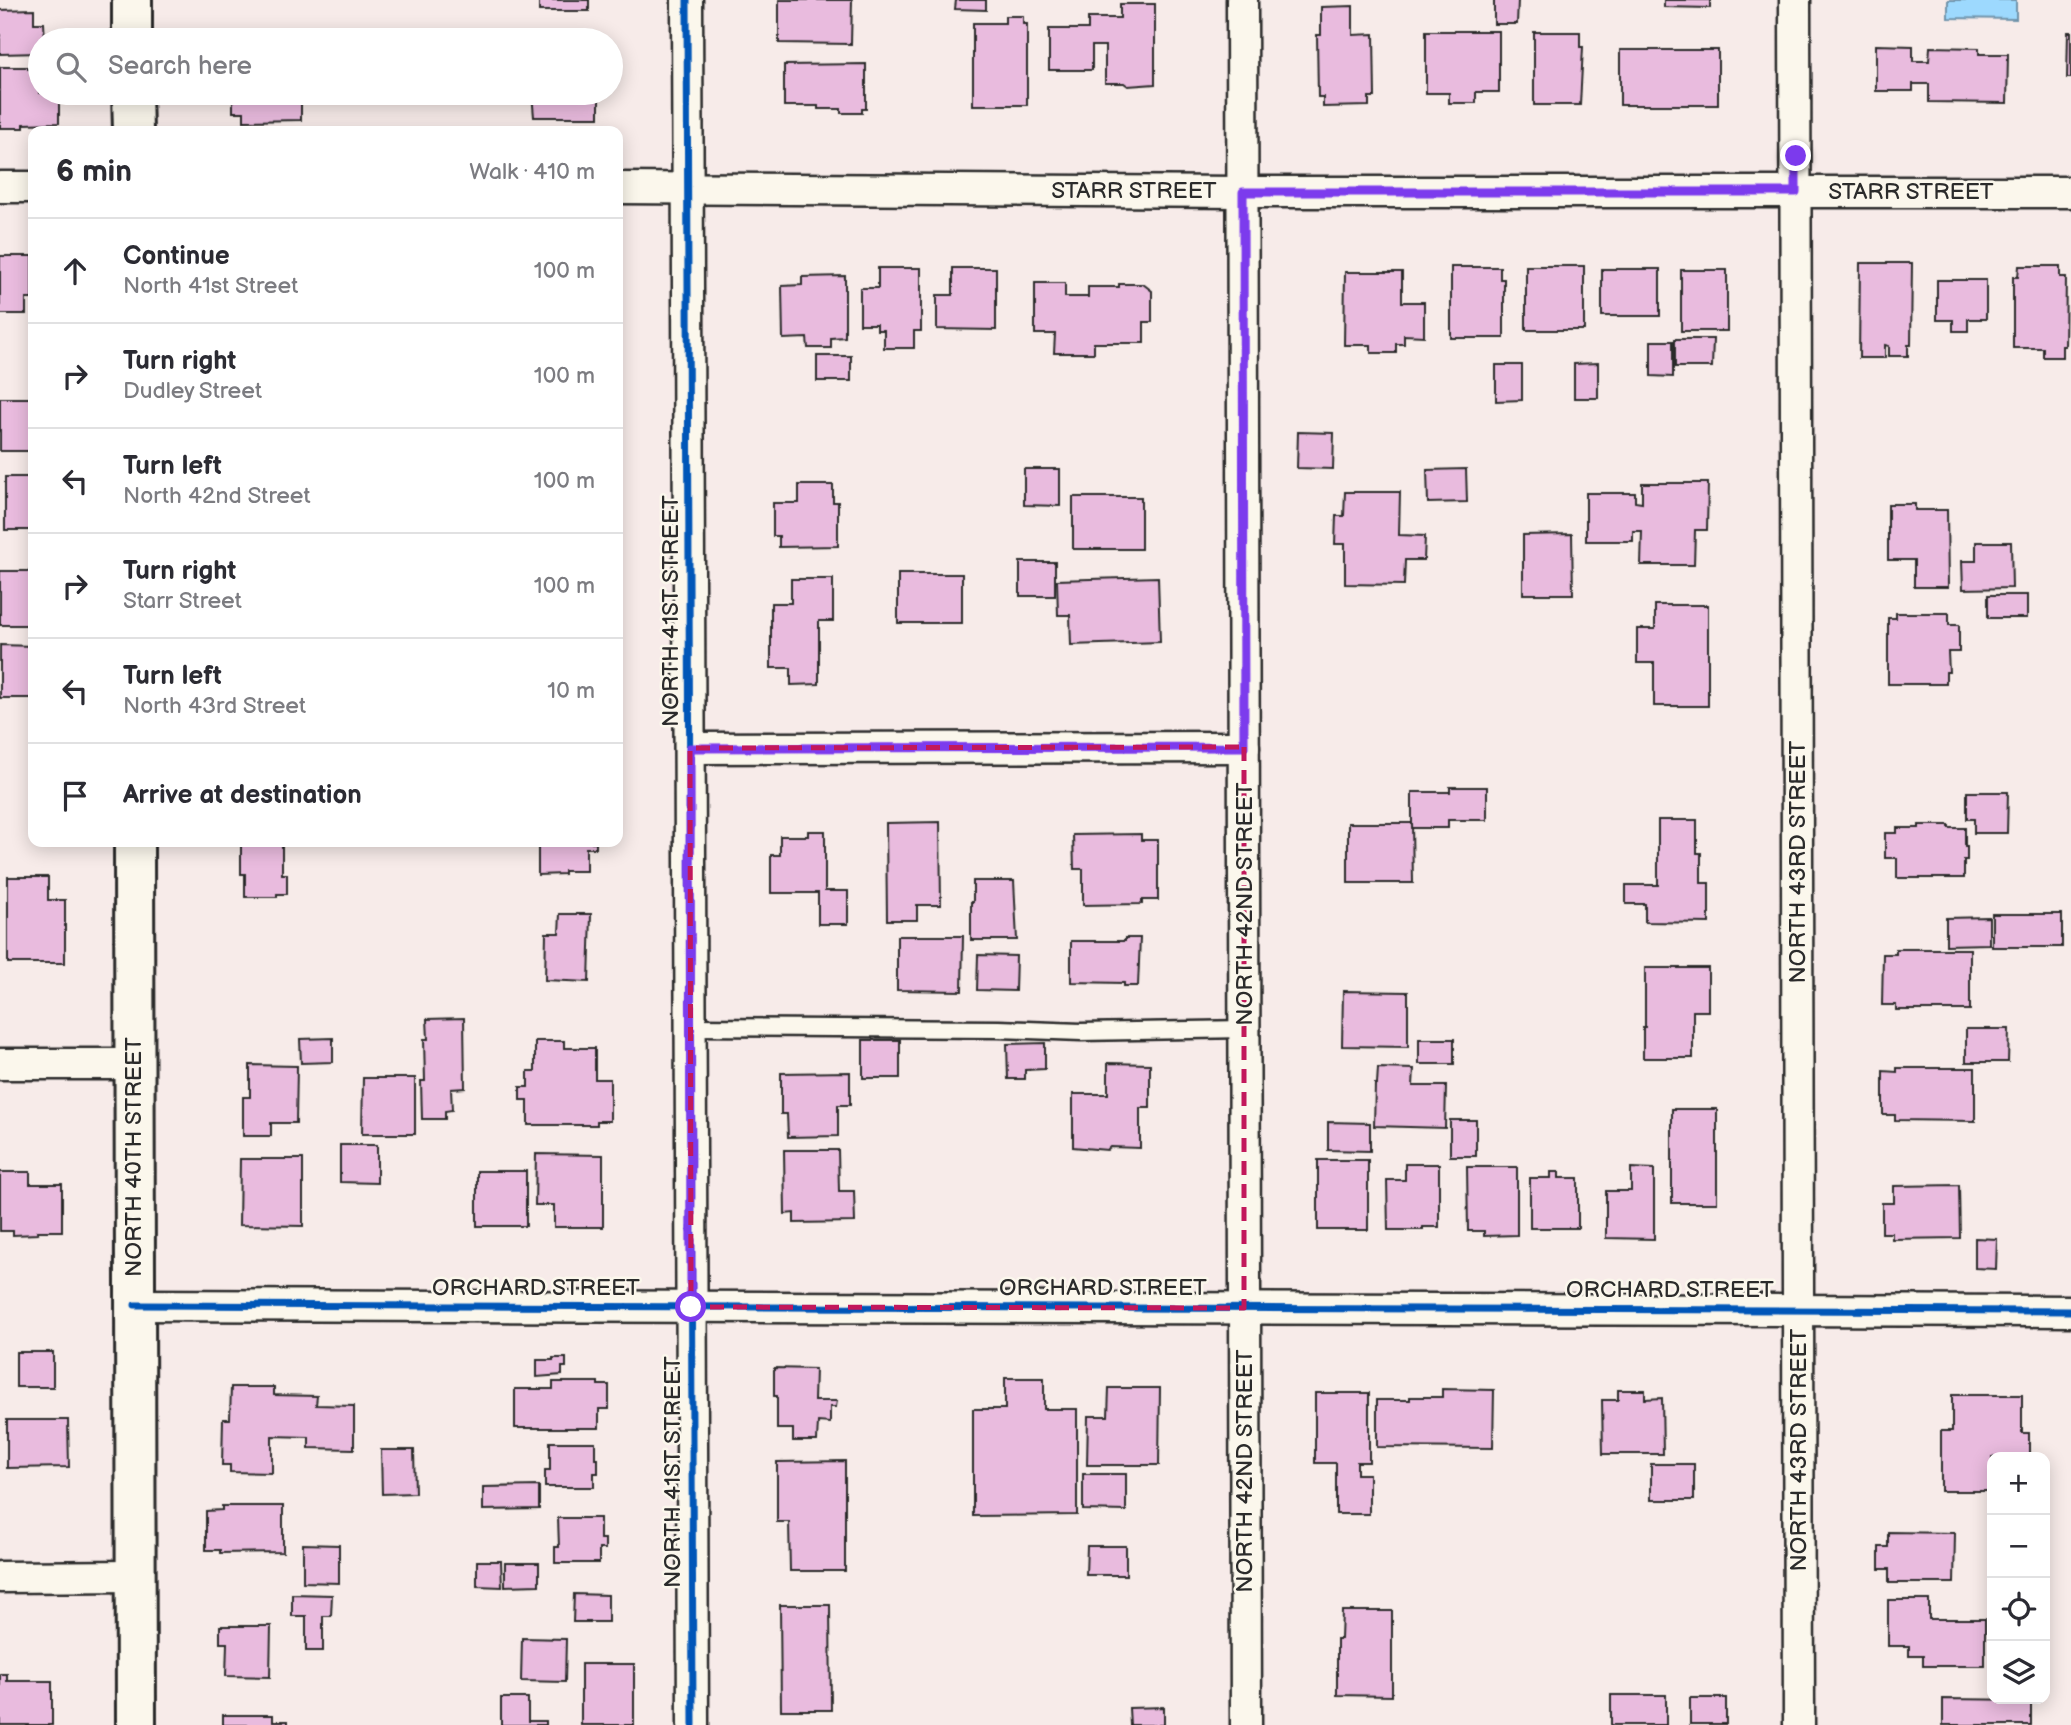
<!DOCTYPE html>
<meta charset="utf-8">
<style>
body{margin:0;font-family:"Balsamiq Sans",sans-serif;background:#f2f2f3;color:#2b2b33}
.controls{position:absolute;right:21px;bottom:21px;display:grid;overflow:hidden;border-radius:14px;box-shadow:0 4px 18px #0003}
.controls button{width:63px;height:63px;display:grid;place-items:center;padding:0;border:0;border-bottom:2px solid #e1e1e2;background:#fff;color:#2b2b33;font:35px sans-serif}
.stop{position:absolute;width:21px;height:21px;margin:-16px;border:5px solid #7c3aed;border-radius:50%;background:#fff}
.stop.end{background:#7c3aed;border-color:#fff;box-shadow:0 2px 7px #0008}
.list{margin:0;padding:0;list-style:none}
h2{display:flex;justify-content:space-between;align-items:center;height:91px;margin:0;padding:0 28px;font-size:30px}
h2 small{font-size:23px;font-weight:400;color:#7c7c81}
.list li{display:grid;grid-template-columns:46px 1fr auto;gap:21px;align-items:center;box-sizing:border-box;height:105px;padding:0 28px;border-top:2px solid #e1e1e2}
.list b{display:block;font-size:26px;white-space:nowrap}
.list p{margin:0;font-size:23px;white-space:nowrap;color:#7c7c81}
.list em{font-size:23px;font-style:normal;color:#7c7c81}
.icon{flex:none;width:38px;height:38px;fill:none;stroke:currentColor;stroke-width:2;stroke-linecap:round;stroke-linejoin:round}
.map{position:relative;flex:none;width:2071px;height:1725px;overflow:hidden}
.search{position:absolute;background:#fff;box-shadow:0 4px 18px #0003;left:28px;top:28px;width:595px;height:77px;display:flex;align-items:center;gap:18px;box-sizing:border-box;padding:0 24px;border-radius:38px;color:#7c7c81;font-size:26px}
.panel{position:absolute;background:#fff;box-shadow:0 4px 18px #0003;left:28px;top:126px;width:595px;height:721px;border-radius:14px}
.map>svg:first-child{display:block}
.water{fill:#9dd9fe;stroke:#6f93aa;stroke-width:2}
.building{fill:#e9bbde;stroke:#2b2b2b;stroke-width:2}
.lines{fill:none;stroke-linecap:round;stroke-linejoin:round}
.lane-casing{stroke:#2b2b2b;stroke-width:21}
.street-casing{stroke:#2b2b2b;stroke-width:35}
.secondary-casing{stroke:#2b2b2b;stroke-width:44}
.lane{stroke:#fbf7ec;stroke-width:16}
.street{stroke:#fbf7ec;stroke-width:30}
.secondary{stroke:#fbf7ec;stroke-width:38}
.cycleway-casing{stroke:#fbf7ec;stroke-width:11}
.cycleway{stroke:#0057b8;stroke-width:7}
.route{stroke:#7c3aed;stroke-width:9}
.marked{fill:none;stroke:#c2185b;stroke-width:5;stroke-dasharray:14 9;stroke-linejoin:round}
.labels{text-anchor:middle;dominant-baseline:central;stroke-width:5;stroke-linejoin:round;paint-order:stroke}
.street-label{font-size:23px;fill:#2b2b2b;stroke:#fbf7ec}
</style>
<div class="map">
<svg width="2071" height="1725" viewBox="0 0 2071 1725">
<rect width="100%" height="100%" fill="#f7ebe9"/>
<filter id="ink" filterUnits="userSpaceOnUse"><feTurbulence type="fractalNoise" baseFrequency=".0143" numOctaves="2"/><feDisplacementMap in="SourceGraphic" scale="14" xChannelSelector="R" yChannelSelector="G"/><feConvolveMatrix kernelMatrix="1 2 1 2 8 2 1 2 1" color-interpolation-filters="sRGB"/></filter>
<g filter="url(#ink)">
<polygon class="water" points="1948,0 2016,0 2016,19 1948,18"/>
<g class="building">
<rect x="539" y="0" width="50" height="11"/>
<polygon points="779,0 852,0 851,44 779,43"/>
<polygon points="956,0 986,0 986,10 955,9"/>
<polygon points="1494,0 1518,0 1517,24 1494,24"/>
<polygon points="1664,0 1710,0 1710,8 1664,7"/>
<polygon points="1120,4 1155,4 1155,84 1128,86 1124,83 1105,83 1105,46 1092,46 1092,70 1049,70 1049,29 1088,29 1088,18 1120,18"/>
<polygon points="1353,6 1353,35 1374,34 1375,97 1369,97 1369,106 1323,107 1323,97 1318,97 1317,35 1321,35 1321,7"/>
<polygon points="34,9 34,23 44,23 45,40 40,40 40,53 0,54 0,10"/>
<polygon points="1005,16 1023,16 1023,24 1027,24 1027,105 973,105 973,23 1005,23"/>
<polygon points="1426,31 1499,31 1499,92 1476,92 1476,103 1449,103 1449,93 1426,93"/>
<polygon points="1534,32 1580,32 1580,47 1583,47 1580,105 1534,105"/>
<polygon points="2068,32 2071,32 2071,78 2067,78"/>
<polygon points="525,34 525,40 490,40 490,35"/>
<rect x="248" y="37" width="32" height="3"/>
<polygon points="1876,45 1913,46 1913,61 1929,61 1930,47 1979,48 1979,54 2008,54 2007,103 1929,102 1929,84 1913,84 1913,91 1876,91"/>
<rect x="1620" y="50" width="98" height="55"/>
<polygon points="866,64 866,109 862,109 862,113 841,113 841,109 818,109 818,106 784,106 784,65"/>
<polygon points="0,67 28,67 28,69 40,69 40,93 59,93 59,123 24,124 24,128 0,128"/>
<polygon points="233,93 301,93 301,120 244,121 244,112 233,112"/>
<polygon points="532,93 599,93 599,117 534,117"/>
<polygon points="0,256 32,256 32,299 26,299 26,314 0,314"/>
<polygon points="1860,263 1912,263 1911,345 1908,345 1908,356 1889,356 1889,346 1885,345 1885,358 1859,358"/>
<rect x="1526" y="266" width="58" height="64"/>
<polygon points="2019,266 2060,266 2060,277 2066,277 2065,346 2062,346 2062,357 2043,357 2043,348 2013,348 2013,277 2018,277"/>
<polygon points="1451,267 1500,267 1500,279 1504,279 1504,338 1451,338"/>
<polygon points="878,268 921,268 921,331 914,331 914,348 884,348 884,330 877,330 877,324 860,324 860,288 878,288"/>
<polygon points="953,268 996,268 996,330 937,329 937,295 953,295"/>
<rect x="1602" y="269" width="58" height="47"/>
<rect x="1681" y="270" width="46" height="61"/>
<polygon points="1345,272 1402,272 1402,302 1424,302 1424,336 1404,335 1404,344 1396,344 1396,353 1371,353 1371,345 1344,345"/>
<polygon points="845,276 845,337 831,338 831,348 808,348 807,338 783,339 782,286 802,285 802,277"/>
<polygon points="1937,280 1986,280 1986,319 1968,319 1968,331 1953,331 1953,320 1937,320"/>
<polygon points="1035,283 1065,283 1065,297 1088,297 1088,287 1119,287 1119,284 1143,284 1152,291 1152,322 1144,322 1144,343 1094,343 1094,353 1054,353 1055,334 1035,334"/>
<polygon points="1675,339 1713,339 1712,367 1675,367"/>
<polygon points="1651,341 1673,341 1673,377 1651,376"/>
<rect x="817" y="356" width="34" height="25"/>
<polygon points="1598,363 1598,398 1574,398 1574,364"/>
<polygon points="1496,365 1522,365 1522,400 1496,401"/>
<rect x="0" y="398" width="33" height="53"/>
<polygon points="1298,432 1334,433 1333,469 1297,468"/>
<polygon points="1024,469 1060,469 1060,506 1024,505"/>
<polygon points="1466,469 1467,502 1428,503 1427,470"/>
<rect x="5" y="477" width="28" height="53"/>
<polygon points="1642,483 1708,483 1707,530 1695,530 1694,565 1641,565 1642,531 1633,531 1633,541 1586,541 1586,493 1635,493 1635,502 1642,503"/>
<polygon points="799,485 833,485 833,502 838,502 838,546 779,547 779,536 773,536 773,503 799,503"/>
<polygon points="1345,492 1400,492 1399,535 1425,536 1424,560 1405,560 1404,585 1345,584 1345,544 1335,544 1336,516 1344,516"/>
<rect x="1073" y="497" width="68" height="52"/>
<polygon points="1888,504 1915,504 1915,510 1947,510 1948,587 1914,587 1914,560 1888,560"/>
<polygon points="1572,534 1573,594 1523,594 1523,535"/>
<polygon points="1976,542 2011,542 2012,588 1963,589 1962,561 1976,561"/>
<rect x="1020" y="562" width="35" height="34"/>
<rect x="0" y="571" width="33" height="54"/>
<rect x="898" y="574" width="64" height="49"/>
<polygon points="1158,577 1160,642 1071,645 1070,615 1058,615 1057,580"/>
<polygon points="791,579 833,579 833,621 819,621 819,684 791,685 791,668 771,668 771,603 791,603"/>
<rect x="1988" y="595" width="39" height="23"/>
<polygon points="1655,605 1708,605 1708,706 1654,706 1654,663 1637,663 1637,629 1655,629"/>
<polygon points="1896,613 1949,613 1949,625 1959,625 1959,652 1948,652 1949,672 1946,672 1946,684 1888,684 1888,618 1896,618"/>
<polygon points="0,645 33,646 33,698 0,698"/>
<polygon points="1450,787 1487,787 1487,820 1448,820 1448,828 1412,828 1412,792 1450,792"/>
<polygon points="1967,792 2008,792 2007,833 1974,833 1974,819 1967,819"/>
<polygon points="1658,820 1697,820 1697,853 1701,853 1701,883 1709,883 1709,923 1645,922 1645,904 1626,904 1626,885 1658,885"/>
<polygon points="940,822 941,905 917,905 917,920 887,920 886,823"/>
<polygon points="1348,823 1412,823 1413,883 1348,883"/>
<polygon points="1919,825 1949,825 1949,828 1965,828 1965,846 1967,846 1967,860 1964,860 1964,878 1897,878 1897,858 1885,858 1885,833 1897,833 1897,828 1919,828"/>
<polygon points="808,831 825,831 825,891 848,891 848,924 818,924 818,893 771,893 771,855 780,855 780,836 808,836"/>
<polygon points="1141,834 1141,840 1158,840 1158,900 1142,900 1142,904 1083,905 1083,869 1074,869 1073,835"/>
<polygon points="241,842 282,842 282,874 287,874 287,894 277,894 277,897 245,897 245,874 241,874"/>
<polygon points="538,842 596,842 596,848 586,848 586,871 564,871 564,874 538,875"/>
<polygon points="8,877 48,877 48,900 65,900 65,963 8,963"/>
<polygon points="973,881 1014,881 1017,940 971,940 971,902 973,902"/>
<polygon points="560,914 591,914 589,982 545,980 546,933 559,933"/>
<rect x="1992" y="914" width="70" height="33"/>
<polygon points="1989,917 1989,944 1946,945 1946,918"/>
<polygon points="897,936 963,936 962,991 897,990"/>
<polygon points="1125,938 1140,938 1138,986 1124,986 1124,983 1071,982 1071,941 1125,941"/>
<polygon points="1896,949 1970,949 1970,1010 1896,1010 1896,1005 1882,1005 1883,954 1896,954"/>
<polygon points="978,955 1016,956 1015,991 977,990"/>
<polygon points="1645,968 1708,968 1708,1011 1693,1011 1693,1058 1643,1058 1643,1027 1645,1027"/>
<polygon points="1343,991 1408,992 1408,1047 1342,1046"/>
<polygon points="464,1018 465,1088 451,1089 452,1110 445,1111 445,1119 422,1119 421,1081 425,1081 424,1039 428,1039 427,1019"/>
<polygon points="1966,1029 2009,1029 2008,1062 1966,1062"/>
<polygon points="333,1038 333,1062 301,1063 300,1039"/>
<rect x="1419" y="1039" width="35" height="25"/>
<rect x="863" y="1040" width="37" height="38"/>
<polygon points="535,1041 564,1041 564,1048 595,1048 595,1079 610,1079 610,1121 597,1121 597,1125 528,1125 528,1100 520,1100 520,1087 528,1087 528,1071 535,1071"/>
<polygon points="1045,1043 1045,1069 1025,1070 1025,1079 1008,1079 1007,1044"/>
<polygon points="1108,1063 1150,1064 1150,1108 1140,1108 1140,1148 1110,1147 1107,1150 1073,1147 1073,1094 1108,1094"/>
<polygon points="250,1065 297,1066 296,1123 271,1123 271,1136 243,1136 243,1097 250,1097"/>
<polygon points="1378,1068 1414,1069 1413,1086 1446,1086 1445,1128 1374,1126 1375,1084 1377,1084"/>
<polygon points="1897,1068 1975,1068 1975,1121 1895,1120 1895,1115 1883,1115 1883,1071 1897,1072"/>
<polygon points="850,1072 850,1105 838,1105 838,1136 788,1137 787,1114 781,1114 781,1073"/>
<polygon points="363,1078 415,1078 415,1134 362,1134"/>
<rect x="1672" y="1109" width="45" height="94"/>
<rect x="1450" y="1120" width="26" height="36"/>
<polygon points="1328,1122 1370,1123 1370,1151 1328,1150"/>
<polygon points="340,1145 377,1145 377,1183 340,1182"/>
<polygon points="784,1150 838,1150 839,1191 854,1191 855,1222 794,1223 794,1213 785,1214"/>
<polygon points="536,1154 603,1155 603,1227 554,1227 554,1205 535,1205"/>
<polygon points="240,1159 303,1159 303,1226 239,1225"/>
<rect x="1318" y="1160" width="50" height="70"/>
<polygon points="1405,1164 1439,1164 1439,1227 1423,1227 1423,1230 1388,1230 1387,1180 1405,1180"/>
<polygon points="1467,1167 1517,1167 1517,1235 1484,1236 1484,1231 1468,1231"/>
<polygon points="1631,1168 1654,1169 1654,1239 1606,1238 1606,1191 1631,1191"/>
<rect x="477" y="1171" width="49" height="55"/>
<polygon points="0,1172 30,1172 30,1184 62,1184 62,1231 37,1231 38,1234 13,1235 13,1231 0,1231"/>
<polygon points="1551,1172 1559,1172 1559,1178 1578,1178 1578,1228 1530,1228 1530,1178 1551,1178"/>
<polygon points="1959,1185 1960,1238 1892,1239 1892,1233 1882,1233 1882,1203 1894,1203 1894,1186"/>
<polygon points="1975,1238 1997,1239 1996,1269 1975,1268"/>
<rect x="16" y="1352" width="37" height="35"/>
<polygon points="553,1358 566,1358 566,1367 562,1367 562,1375 537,1377 537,1360 553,1360"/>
<polygon points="774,1368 815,1369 814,1401 837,1401 836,1407 830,1407 830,1423 818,1422 817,1441 793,1441 793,1429 777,1429 777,1396 774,1396"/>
<polygon points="1005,1378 1044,1378 1044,1409 1077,1409 1077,1515 973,1516 973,1409 1005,1409"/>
<polygon points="553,1382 598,1382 598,1385 609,1385 609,1409 599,1409 599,1428 515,1428 515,1389 553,1389"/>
<polygon points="231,1387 274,1387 274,1395 317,1396 316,1405 354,1406 354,1449 309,1448 309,1437 272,1436 272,1473 230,1472 230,1465 222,1465 223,1419 230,1419"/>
<polygon points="1109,1388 1160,1388 1159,1465 1087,1465 1088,1416 1108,1416"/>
<polygon points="1442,1389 1494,1390 1493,1448 1377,1447 1377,1400 1410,1400 1410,1397 1442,1397"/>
<polygon points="1618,1390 1645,1390 1645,1399 1662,1398 1663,1454 1603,1454 1602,1400 1618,1400"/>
<polygon points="1315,1393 1369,1393 1369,1462 1357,1462 1357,1474 1369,1474 1369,1514 1336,1514 1336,1463 1315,1463"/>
<polygon points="1952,1395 2022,1395 2022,1433 2029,1433 2029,1457 1992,1457 1992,1491 1941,1491 1941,1431 1952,1431"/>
<polygon points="7,1420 68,1420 69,1467 7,1468"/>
<polygon points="550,1442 595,1442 595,1459 598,1459 598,1473 594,1473 594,1487 545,1487 545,1470 550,1470"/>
<polygon points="381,1450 414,1450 415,1493 382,1494"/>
<polygon points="845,1461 845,1571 790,1571 789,1522 777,1522 777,1462"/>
<rect x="1651" y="1464" width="43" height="36"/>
<polygon points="1083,1474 1126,1474 1126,1511 1083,1510"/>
<polygon points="539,1486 539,1509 483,1510 483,1487"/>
<polygon points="222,1506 283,1506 283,1552 220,1553 220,1550 206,1550 206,1511 222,1510"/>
<polygon points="558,1518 600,1518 600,1539 605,1539 605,1549 599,1549 599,1563 555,1563 555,1547 559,1547"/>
<polygon points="1888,1532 1955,1533 1954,1583 1889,1583 1889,1569 1879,1569 1879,1547 1888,1547"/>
<polygon points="303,1544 339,1545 339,1583 303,1582"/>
<polygon points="1087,1546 1126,1546 1126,1575 1086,1575"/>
<polygon points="477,1561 501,1561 502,1587 477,1586"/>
<polygon points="505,1563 539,1563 539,1585 505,1586"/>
<polygon points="292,1594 332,1595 331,1616 323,1616 323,1651 306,1651 306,1616 292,1616"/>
<polygon points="574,1594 608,1595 608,1622 573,1622"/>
<polygon points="1888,1600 1929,1600 1929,1619 1985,1619 1985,1666 1923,1666 1923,1656 1909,1656 1909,1646 1888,1646"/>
<polygon points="780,1605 830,1605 831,1710 781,1710"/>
<polygon points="1342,1611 1392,1611 1392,1696 1337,1695 1337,1639 1341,1639"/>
<polygon points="220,1626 271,1626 270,1677 226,1676 227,1643 220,1643"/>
<polygon points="522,1638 566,1639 565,1682 521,1681"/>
<rect x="581" y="1664" width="53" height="61"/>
<polygon points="0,1674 7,1674 7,1681 52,1681 52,1725 0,1725"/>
<rect x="1611" y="1695" width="55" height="30"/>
<polygon points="501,1698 528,1698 528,1721 546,1721 546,1725 501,1725"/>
<rect x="1690" y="1698" width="36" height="26"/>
<polygon points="1943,1699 2031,1700 2031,1725 1943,1725"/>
<polygon points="1164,1707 1164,1725 1130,1725 1129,1708"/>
<polygon points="223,1715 273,1715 273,1721 288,1721 288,1725 223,1725"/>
</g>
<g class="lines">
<g class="lane-casing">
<polyline id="lane" points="691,1027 999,1029 1081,1032 1245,1029"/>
</g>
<g class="street-casing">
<g id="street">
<polyline points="687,0 693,1725"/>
<polyline points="1242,0 1246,1725"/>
<polyline points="1795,0 1799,1725"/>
<polyline points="0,187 33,187"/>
<polyline points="618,188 1243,192 2071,192"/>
<polyline points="690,748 1244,747"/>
<polyline points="0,1064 134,1064"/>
<polyline points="135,1305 2071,1311"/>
<polyline points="0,1577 135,1576"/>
</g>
</g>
<g class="secondary-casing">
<g id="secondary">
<polyline points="132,0 132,40"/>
<polyline points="132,93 133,131"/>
<polyline points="134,842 136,1725"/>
</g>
</g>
<use href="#lane" class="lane"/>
<use href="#street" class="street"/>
<use href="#secondary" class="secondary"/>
<g class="cycleway-casing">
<g id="cycleway">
<polyline points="687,0 693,1725"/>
<polyline points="135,1305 2071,1311"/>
</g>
</g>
<use href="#cycleway" class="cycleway"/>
</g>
</g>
<g class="lines" filter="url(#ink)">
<polyline class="route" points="691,1307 690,748 1244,747 1243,192 1796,192 1796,156"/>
</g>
<path class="marked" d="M1244 747V1308L691 1307 690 748Z"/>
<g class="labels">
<g class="street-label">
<text x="1134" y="191">STARR STREET</text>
<text x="1911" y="192">STARR STREET</text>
<text transform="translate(671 611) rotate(-90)">NORTH 41ST STREET</text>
<text transform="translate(1798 862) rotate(-90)">NORTH 43RD STREET</text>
<text transform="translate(1245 904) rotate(-90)">NORTH 42ND STREET</text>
<text transform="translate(134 1157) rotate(-90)">NORTH 40TH STREET</text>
<text x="536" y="1288">ORCHARD STREET</text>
<text x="1103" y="1288">ORCHARD STREET</text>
<text x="1670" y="1290">ORCHARD STREET</text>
<text transform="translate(1799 1450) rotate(-90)">NORTH 43RD STREET</text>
<text transform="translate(1245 1471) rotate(-90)">NORTH 42ND STREET</text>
<text transform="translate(673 1472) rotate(-90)">NORTH 41ST STREET</text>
</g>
</g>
</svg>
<div class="controls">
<button>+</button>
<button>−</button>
<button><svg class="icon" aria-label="locate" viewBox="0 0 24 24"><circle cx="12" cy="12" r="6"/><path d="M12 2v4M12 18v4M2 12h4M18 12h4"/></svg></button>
<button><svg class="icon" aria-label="layers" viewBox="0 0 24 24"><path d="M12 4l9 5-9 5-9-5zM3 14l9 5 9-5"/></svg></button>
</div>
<div class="stop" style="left:691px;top:1307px"></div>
<div class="stop end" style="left:1796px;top:156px"></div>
<div class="search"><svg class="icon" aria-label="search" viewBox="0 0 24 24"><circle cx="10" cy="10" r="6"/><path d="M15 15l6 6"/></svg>Search here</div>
<section class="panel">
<h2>6 min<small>Walk · 410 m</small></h2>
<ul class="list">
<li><svg class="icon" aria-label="ahead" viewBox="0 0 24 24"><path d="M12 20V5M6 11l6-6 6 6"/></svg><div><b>Continue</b><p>North 41st Street</p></div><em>100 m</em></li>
<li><svg class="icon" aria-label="right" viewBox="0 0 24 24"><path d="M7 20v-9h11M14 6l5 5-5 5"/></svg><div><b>Turn right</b><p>Dudley Street</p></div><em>100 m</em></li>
<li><svg class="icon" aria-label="left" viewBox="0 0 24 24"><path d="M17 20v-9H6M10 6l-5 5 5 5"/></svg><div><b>Turn left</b><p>North 42nd Street</p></div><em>100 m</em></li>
<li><svg class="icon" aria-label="right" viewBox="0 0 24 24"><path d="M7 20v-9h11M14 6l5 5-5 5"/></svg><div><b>Turn right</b><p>Starr Street</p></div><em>100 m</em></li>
<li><svg class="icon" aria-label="left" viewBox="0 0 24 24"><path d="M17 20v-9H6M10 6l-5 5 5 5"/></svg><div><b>Turn left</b><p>North 43rd Street</p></div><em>10 m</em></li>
<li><svg class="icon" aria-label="arrive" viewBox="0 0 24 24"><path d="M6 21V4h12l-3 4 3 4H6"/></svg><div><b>Arrive at destination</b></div></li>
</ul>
</section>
</div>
